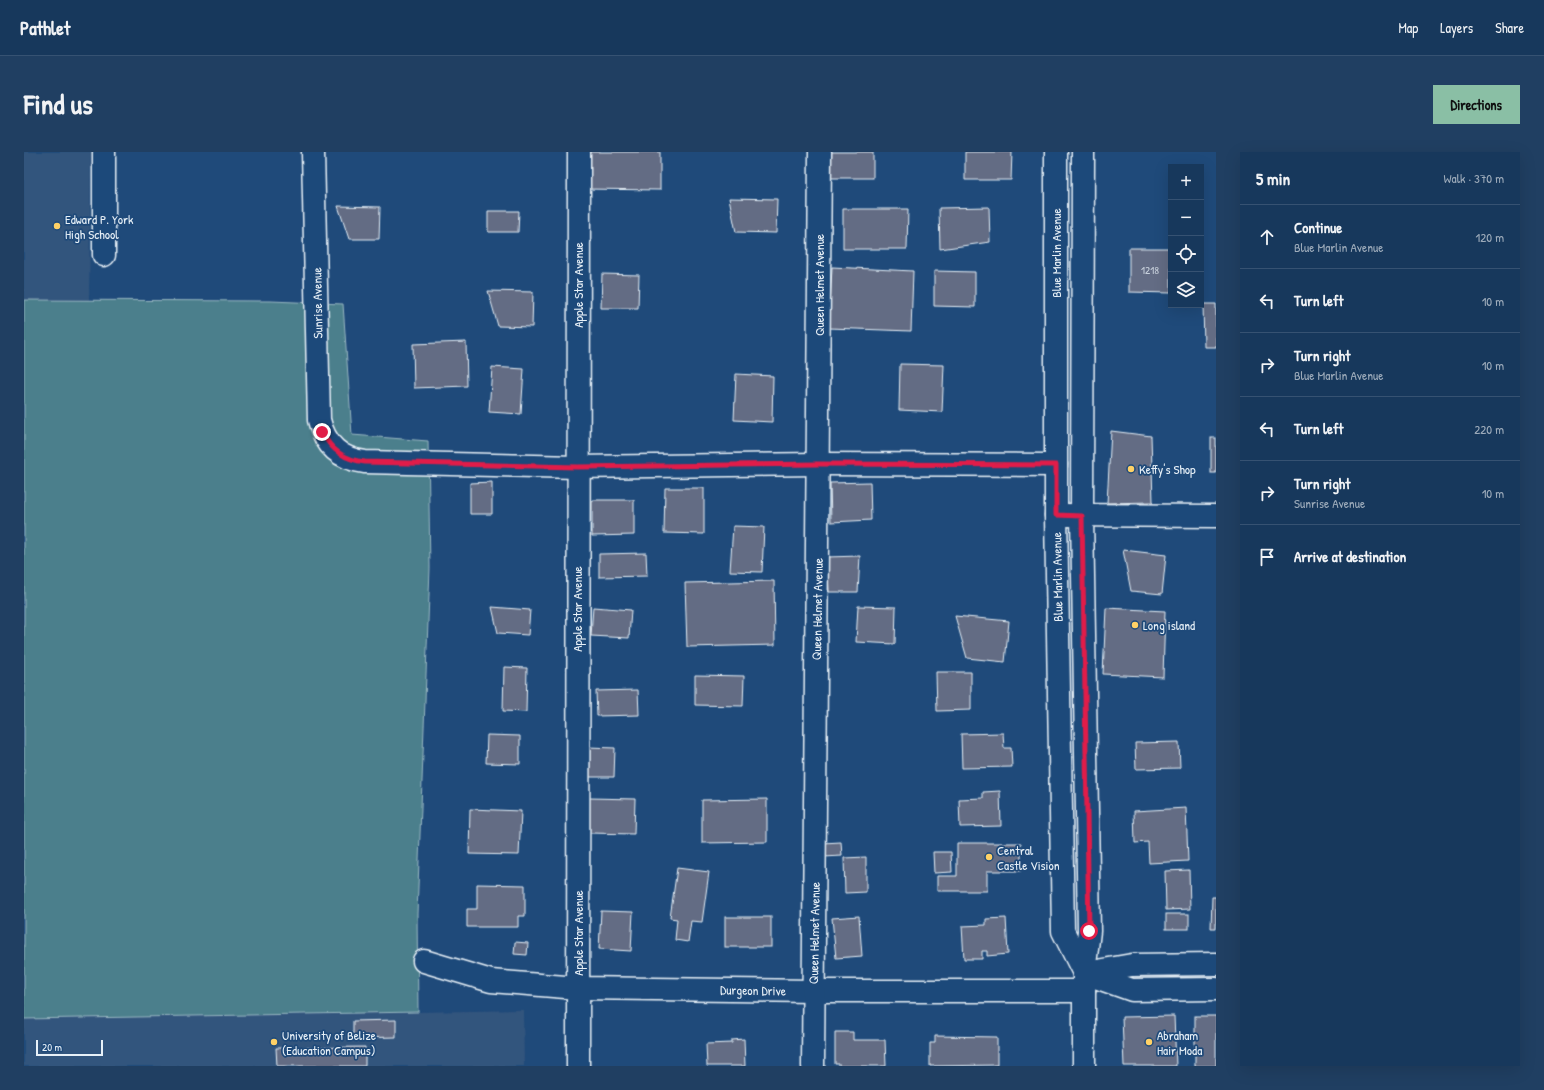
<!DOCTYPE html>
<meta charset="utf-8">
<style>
body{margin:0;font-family:"Patrick Hand",sans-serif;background:#203f62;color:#f1f3f6}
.controls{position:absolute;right:12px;top:12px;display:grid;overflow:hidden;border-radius:0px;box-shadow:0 4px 16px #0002}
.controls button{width:36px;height:36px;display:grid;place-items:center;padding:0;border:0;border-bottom:1px solid #365272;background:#17385c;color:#f1f3f6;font:20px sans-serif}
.scale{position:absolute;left:12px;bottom:10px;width:67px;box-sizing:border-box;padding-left:4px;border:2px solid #e8f1f8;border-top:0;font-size:11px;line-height:14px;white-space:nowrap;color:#e8f1f8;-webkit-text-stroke:3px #1f4a7a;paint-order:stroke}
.stop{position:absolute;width:12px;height:12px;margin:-9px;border:3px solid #e11d48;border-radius:50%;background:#fff}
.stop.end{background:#e11d48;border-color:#fff;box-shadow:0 1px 4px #0008}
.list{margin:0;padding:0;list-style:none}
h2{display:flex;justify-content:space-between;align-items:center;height:52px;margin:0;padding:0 16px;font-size:17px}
h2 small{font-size:13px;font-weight:400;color:#9eacbb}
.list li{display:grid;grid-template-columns:26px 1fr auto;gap:12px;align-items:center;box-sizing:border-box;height:64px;padding:0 16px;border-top:1px solid #365272}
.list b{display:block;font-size:15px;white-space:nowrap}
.list p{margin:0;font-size:13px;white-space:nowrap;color:#9eacbb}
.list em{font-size:13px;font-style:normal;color:#9eacbb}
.icon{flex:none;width:22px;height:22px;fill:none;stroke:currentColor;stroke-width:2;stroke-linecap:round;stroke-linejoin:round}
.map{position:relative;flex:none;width:1192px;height:914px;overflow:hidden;border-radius:0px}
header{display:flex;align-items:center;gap:24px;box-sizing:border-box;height:56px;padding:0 20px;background:#17385c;border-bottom:1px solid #365272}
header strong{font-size:19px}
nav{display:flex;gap:22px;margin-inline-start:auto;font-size:14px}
.intro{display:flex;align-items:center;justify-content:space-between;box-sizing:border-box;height:96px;padding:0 24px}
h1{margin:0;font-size:28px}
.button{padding:10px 18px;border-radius:0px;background:#8abfa5;color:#111;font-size:14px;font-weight:700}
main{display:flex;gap:24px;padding:0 24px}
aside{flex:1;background:#17385c;border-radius:0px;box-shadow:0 4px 16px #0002}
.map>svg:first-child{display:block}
.built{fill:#33547d}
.green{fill:#4b7f8c;stroke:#9ab8c2}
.building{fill:#636c84;stroke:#e8f1f8}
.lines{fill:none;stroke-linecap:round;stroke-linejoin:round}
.minor-casing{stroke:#e8f1f8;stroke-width:25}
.tertiary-casing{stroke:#e8f1f8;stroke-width:25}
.minor{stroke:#1f4a7a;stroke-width:22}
.tertiary{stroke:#1f4a7a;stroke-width:22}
.route{stroke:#e11d48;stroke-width:5}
.poi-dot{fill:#ffd166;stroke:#1f4a7a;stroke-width:1.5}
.labels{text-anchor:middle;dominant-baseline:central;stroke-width:3.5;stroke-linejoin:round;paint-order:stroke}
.number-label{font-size:11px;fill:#c7d0db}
.poi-label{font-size:13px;fill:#e8f1f8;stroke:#1f4a7a;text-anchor:start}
.street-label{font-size:13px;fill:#e8f1f8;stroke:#1f4a7a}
</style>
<header>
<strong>Pathlet</strong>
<nav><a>Map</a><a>Layers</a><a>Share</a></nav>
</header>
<div class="intro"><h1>Find us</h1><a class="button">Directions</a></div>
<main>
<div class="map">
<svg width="1192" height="914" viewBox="0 0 1192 914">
<rect width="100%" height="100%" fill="#1f4a7a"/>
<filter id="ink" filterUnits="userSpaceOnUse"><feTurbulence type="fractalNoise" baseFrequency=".025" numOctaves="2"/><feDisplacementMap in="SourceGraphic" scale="8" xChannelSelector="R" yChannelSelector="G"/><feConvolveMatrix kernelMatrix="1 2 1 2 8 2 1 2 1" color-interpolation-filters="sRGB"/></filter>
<g filter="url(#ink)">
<g class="built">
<polygon points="0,0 67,0 65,148 0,148"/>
<polygon points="499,858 500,914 0,914 0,867"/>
</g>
<polygon class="green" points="0,148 247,149 319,152 328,283 404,289 406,416 393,762 394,860 0,867"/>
<g class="building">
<polygon points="562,0 636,0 636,38 562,37"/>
<rect x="807" y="0" width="42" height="26"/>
<polygon points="941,0 988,0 987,28 941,28"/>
<polygon points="705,46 753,47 752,81 712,80"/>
<polygon points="314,54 356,55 355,87 325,87"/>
<polygon points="965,55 966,90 916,97 915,56"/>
<polygon points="819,57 884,57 883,97 819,97"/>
<polygon points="464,59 495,59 494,80 464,80"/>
<polygon points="1105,96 1147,96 1147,141 1105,140"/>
<polygon points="808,115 889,119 887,179 805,176"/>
<polygon points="910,119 951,120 951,155 910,154"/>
<polygon points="578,122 615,123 614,156 577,156"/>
<polygon points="464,139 509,140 508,175 474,174"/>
<polygon points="1179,152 1192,152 1192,195 1180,195"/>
<polygon points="442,190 443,234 390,236 389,192"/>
<polygon points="876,212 920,213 918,260 875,258"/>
<polygon points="468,215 500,217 497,262 465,260"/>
<polygon points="712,222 749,224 748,270 710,268"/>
<polygon points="1087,279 1127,284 1129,350 1083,351"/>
<rect x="1187" y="286" width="5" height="35"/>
<polygon points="468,330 468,362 446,362 446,331"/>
<polygon points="846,330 847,368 807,370 806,331"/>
<polygon points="641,336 680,336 680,382 640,381"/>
<polygon points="568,348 610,348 610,383 568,384"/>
<polygon points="709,374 740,375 738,420 706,419"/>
<polygon points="1099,398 1142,403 1138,442 1107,439"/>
<polygon points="622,401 623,424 575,425 575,402"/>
<polygon points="836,404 834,440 805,440 803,405"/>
<polygon points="750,429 751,493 663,495 661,431"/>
<polygon points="834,454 872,455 871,492 832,490"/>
<polygon points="468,455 506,458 504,483 474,481"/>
<polygon points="569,455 607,458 605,486 567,484"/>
<polygon points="1082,456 1141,459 1139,525 1079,522"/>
<polygon points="931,464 985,469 981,510 943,506"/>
<polygon points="480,515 503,516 502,560 479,559"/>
<polygon points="912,520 947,520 947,558 913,559"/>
<polygon points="671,523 720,524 719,554 671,553"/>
<polygon points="614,538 615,563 573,564 572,539"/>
<polygon points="979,581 980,596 987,596 988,615 938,616 937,582"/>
<polygon points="463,583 496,584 496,612 462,611"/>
<polygon points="1155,590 1156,616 1112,617 1111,591"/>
<polygon points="564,595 591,596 590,625 562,625"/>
<polygon points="976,639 977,674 936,675 935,647 959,646 959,640"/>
<polygon points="565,646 611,647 610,682 565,681"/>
<polygon points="743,647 743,690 678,691 678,648"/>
<polygon points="1162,656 1164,709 1125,711 1124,690 1111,691 1110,659"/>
<polygon points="446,657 497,659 495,703 445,702"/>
<polygon points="817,690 818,704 800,705 799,691"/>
<polygon points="933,691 997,691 997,719 963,719 963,739 913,739 913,724 933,724"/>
<polygon points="909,700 927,700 928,720 910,721"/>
<polygon points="842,705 842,740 821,741 820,706"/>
<polygon points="653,716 685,720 678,770 667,769 664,790 651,788 653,767 646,766"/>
<polygon points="1165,718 1166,757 1142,758 1141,719"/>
<polygon points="453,732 501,733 501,764 494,764 494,775 443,775 443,757 453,757"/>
<polygon points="1188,745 1192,745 1192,776 1187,776"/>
<polygon points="577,759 609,760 607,799 575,797"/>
<rect x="1142" y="762" width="23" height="15"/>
<polygon points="835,764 838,804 812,806 808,766"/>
<rect x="701" y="765" width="46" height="30"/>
<polygon points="982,766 984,802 963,804 963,799 958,799 958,807 940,807 938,774 962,773 962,767"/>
<polygon points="491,790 504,791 503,803 490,802"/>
<polygon points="1150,864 1152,914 1100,914 1098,865"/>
<rect x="1171" y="864" width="21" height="50"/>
<polygon points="372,868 372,885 329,886 329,869"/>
<polygon points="811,880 829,880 829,888 861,888 862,914 815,914 815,912 811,912"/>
<polygon points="911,884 973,885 973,913 906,914 906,891 911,891"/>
<polygon points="720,887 721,914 683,914 682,892 708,891 708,888"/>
<polygon points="341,895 341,914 253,914 252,896"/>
</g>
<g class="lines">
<g class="minor-casing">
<g id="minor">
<path d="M289 0 295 268C301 293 316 307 341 310L553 315 794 312 1032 313"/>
<polyline points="80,103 80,0"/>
<polyline points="1032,363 1192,364"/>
<polyline points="400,809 467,829 554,836 789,839 1060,839"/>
<polyline points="554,914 555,0"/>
<polyline points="789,914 796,0"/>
</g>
</g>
<g class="tertiary-casing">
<g id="tertiary">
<polyline points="1032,0 1032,363 1039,779 1060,821"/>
<polyline points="1059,0 1058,364 1065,779 1060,821 1060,914"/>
<polyline points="1060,821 1108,838 1192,837"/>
<polyline points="1062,821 1108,813 1192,812"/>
</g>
</g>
<use href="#minor" class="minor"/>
<use href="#tertiary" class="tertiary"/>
</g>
</g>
<g class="lines" filter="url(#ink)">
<path class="route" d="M298 280C307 298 320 308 341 310L553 315 794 312 1032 313V363L1058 364 1065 779"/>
</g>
<g class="poi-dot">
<circle cx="33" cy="74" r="4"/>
<circle cx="1107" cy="317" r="4"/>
<circle cx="1111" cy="473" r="4"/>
<circle cx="965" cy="705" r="4"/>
<circle cx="250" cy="890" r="4"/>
<circle cx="1125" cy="890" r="4"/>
</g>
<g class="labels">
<g class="number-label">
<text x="1126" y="118">1218</text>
</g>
<g class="poi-label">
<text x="41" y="67">Edward P. York<tspan x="41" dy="15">High School</tspan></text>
<text x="1115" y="317">Keffy's Shop</text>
<text x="1119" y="473">Long island</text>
<text x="973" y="698">Central<tspan x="973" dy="15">Castle Vision</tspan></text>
<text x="258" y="883">University of Belize<tspan x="258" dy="15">(Education Campus)</tspan></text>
<text x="1133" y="883">Abraham<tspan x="1133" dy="15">Hair Moda</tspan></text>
</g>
<g class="street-label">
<text transform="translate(1032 101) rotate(-90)">Blue Marlin Avenue</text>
<text transform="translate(554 133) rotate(-90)">Apple Star Avenue</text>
<text transform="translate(795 133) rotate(-90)">Queen Helmet Avenue</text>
<text transform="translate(293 151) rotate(-91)">Sunrise Avenue</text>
<text transform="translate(1033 425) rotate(-91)">Blue Marlin Avenue</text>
<text transform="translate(553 457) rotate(-90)">Apple Star Avenue</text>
<text transform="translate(793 457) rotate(-89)">Queen Helmet Avenue</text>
<text transform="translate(554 781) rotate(-90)">Apple Star Avenue</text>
<text transform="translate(790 781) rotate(-89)">Queen Helmet Avenue</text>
<text transform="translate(729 838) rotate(1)">Durgeon Drive</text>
</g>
</g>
</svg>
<div class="controls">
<button>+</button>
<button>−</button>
<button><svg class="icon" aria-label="locate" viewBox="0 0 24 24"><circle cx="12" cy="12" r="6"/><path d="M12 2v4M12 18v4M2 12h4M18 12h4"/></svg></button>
<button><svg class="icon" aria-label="layers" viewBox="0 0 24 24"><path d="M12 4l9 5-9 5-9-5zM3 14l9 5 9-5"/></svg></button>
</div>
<div class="scale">20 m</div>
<div class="stop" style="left:1065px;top:779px"></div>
<div class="stop end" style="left:298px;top:280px"></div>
</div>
<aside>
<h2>5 min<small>Walk · 370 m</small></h2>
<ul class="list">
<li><svg class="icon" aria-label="ahead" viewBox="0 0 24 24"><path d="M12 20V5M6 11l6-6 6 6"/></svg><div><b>Continue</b><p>Blue Marlin Avenue</p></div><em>120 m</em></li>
<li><svg class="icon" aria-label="left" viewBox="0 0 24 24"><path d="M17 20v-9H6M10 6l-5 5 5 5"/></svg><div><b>Turn left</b></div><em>10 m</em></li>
<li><svg class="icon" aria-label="right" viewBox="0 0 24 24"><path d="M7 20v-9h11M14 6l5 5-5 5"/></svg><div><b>Turn right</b><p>Blue Marlin Avenue</p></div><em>10 m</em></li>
<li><svg class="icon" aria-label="left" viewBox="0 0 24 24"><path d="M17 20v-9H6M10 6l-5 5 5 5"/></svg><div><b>Turn left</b></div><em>220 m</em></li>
<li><svg class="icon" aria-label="right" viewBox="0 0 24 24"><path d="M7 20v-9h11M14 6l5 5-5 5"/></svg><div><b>Turn right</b><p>Sunrise Avenue</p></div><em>10 m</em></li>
<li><svg class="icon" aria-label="arrive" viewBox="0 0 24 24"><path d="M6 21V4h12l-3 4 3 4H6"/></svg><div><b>Arrive at destination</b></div></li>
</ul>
</aside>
</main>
